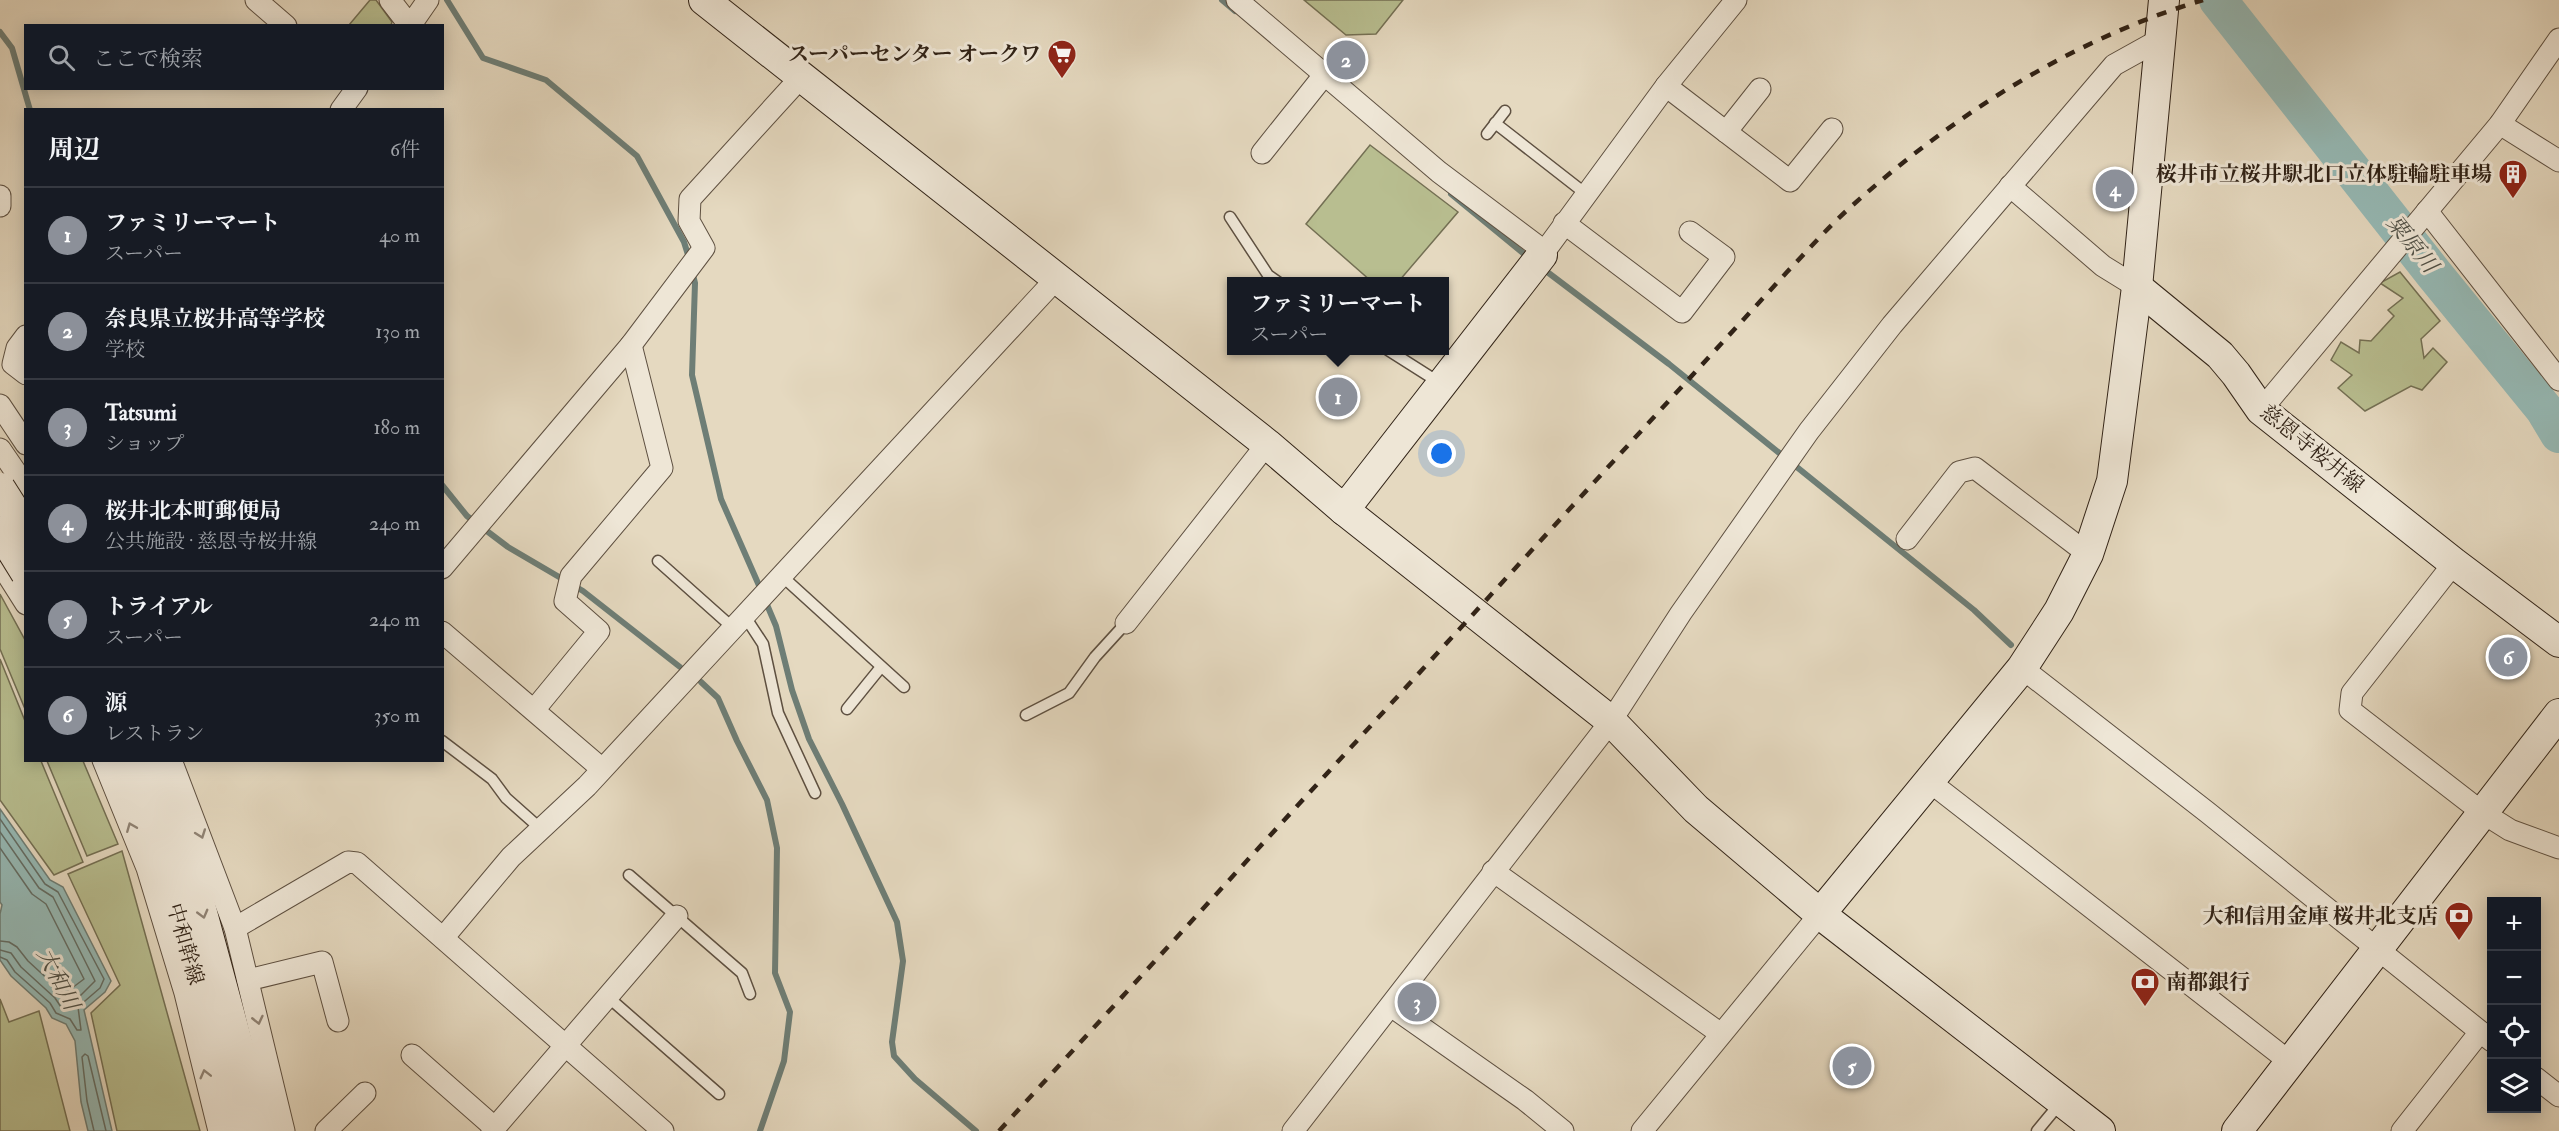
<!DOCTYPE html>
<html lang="ja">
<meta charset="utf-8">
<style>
body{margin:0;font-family:"IM FELL Double Pica","Noto Serif JP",serif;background:#242831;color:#f1f3f6}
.controls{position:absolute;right:18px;bottom:18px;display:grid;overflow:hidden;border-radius:0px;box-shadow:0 3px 15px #0003}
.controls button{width:54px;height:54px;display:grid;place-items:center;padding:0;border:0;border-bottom:2px solid #363941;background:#171b24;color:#f1f3f6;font:30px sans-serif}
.you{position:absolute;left:1442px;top:454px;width:21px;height:21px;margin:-15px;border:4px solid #fff;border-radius:50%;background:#1a73e8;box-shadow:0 0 0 9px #1a73e833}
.badge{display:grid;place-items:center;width:39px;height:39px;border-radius:50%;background:#8c9099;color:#fff;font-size:20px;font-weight:700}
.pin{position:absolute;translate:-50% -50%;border:3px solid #fff;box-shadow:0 2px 6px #0006}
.popup{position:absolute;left:1227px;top:277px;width:222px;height:78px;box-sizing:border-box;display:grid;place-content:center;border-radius:0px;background:#171b24;filter:drop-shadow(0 2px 4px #0005);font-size:20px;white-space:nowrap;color:#9ea1a6}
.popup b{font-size:22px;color:#f1f3f6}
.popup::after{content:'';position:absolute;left:50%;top:100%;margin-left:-12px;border:12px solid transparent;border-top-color:#171b24}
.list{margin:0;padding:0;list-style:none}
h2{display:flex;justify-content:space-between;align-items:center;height:78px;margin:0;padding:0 24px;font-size:26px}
h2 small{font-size:20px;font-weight:400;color:#9ea1a6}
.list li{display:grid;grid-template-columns:39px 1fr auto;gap:18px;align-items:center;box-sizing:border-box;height:96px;padding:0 24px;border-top:2px solid #363941}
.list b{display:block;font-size:22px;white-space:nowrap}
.list p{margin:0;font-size:20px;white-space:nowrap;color:#9ea1a6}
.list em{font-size:20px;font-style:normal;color:#9ea1a6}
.icon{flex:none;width:33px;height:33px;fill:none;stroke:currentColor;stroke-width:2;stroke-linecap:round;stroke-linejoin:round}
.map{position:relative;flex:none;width:2559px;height:1131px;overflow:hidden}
.search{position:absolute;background:#171b24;box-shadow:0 3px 15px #0003;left:24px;top:24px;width:420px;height:66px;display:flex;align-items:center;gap:15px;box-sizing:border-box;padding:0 21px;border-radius:0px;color:#9ea1a6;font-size:22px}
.panel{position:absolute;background:#171b24;box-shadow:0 3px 15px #0003;left:24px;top:108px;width:420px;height:654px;border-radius:0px}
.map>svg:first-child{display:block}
.green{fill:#b8be90;stroke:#747054;stroke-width:1.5}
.water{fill:#96bab6;stroke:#6e7e76;stroke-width:1.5}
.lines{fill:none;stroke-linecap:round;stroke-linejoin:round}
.shore{stroke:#646e66;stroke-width:1.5}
.stream{stroke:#6e7e76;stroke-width:6}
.river{stroke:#96bab6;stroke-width:38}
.lane-casing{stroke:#5e5041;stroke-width:13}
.street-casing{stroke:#5e5041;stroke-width:23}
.secondary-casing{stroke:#312317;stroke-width:32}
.lane{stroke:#eee6d6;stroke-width:10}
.street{stroke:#eee6d6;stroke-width:21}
.secondary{stroke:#eee6d6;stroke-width:30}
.rail{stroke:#312317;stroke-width:4.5;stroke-dasharray:10 10;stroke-linecap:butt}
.secondary-bridge-casing{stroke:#312317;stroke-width:32;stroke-linecap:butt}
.secondary-bridge{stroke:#eee6d6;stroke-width:30}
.oneway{stroke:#908476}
.labels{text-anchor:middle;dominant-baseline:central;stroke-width:6;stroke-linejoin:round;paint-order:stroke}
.poi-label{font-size:21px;font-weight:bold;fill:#312317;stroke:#eee6d6;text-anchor:end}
.street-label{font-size:21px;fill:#312317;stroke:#eee6d6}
.water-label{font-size:22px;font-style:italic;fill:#4f5047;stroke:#eee6d6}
</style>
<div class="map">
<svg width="2559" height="1131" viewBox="0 0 2559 1131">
<rect width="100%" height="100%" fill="#e5d9c0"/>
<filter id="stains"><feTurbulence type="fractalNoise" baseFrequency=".00333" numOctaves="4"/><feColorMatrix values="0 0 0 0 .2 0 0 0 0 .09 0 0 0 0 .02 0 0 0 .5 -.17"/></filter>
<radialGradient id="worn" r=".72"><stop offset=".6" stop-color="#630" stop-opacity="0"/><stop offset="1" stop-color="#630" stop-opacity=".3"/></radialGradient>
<g class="green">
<polygon points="370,0 376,0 392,22 391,25 349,25"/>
<polygon points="1304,0 1403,0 1376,34 1346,35"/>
<polygon points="1370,145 1458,212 1399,281 1371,281 1306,224"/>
<polygon points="2400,272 2440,321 2421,339 2424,358 2433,348 2447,362 2422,390 2411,386 2365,411 2338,388 2352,375 2331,360 2341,342 2359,353 2360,340 2371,341 2394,316 2388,310 2403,298 2380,283"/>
<polygon points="0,594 25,640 25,709 0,649"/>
<polygon points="0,659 25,721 26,760 41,761 83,862 54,875 0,800"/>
<polygon points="47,761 83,761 118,844 87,856"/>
<polygon points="122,851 200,1131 117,1131 91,1013 120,985 68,874"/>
<polygon points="0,999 9,1022 39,1011 70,1131 0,1131"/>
</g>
<polygon class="water" points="0,809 50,880 63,887 111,981 105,992 84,1010 112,1131 88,1131 81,1102 75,1041 66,1024 52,1018 46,1008 11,976 0,960 0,914 2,905 0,902"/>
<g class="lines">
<g class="shore">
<polyline points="0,819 45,884 58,892 104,979 100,988 78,1007 81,1030 77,1030 70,1019 56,1013 50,1003 15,972 7,960 0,957"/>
<polyline points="0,832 39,888 53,897 95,981 67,1009 61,1007 55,998 21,967 11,953 0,950"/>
<polyline points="0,848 32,894 46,904 84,979 64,994 28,961 17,947 9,942 0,941"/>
<polyline points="94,1131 87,1101 82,1057 85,1054 88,1056 106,1131"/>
</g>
<g class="stream">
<polyline points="447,0 483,58 546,80 637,156 684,242 689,258"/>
<polyline points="1222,0 1235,11"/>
<polyline points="0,32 12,48 30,110"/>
<polyline points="1451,194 1529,258"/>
<polyline points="1542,268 1669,364 1974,610 2011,645"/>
<polyline points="692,271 695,283 692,375 721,499 761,590"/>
<polyline points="442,485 467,516 508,547 583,591 680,667"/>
<polyline points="765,600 776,626 792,690 809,739 842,804 897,922 903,961 892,1042 894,1056 915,1079 976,1131"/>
<polyline points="701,682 718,698 737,741 767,800 777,848 775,973 790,1012 784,1061 760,1131"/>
</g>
<polyline class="river" points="2218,0 2434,274 2544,409 2559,434"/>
<g class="lane-casing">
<g id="lane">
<polyline points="1495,123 1586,194"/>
<polyline points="1487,134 1505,111"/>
<polyline points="1230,217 1268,275 1278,282"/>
<polyline points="1388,350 1440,383"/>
<polyline points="658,561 732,627"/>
<polyline points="783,577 904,687"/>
<polyline points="744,615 763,644 778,713 815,793"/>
<polyline points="847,709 881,667"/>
<polyline points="1026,715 1069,693 1095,657 1126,623"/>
<polyline points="442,741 492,779 506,798 542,830"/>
<polyline points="629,875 742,973 750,994"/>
<polyline points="608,997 719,1094"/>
<polyline points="2037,1131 2061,1102"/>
</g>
</g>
<g class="street-casing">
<g id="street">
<polyline points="256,0 286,26"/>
<polyline points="390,0 410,26 428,0"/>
<polyline points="1237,0 1439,172 1544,251"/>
<polyline points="1666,86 1790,181 1832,129"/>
<polyline points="341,110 357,88"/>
<polyline points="2500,124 2559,161"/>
<polyline points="1726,132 1760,89"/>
<polyline points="1262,153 1325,74"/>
<polyline points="2010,186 2103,266 2137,287"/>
<polyline points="0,196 0,206"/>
<polyline points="2427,211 2559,380"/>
<polyline points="1564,223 1682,312 1724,257 1690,232"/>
<polyline points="1542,255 1666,86 1736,0"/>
<polyline points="26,336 17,348 13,364 26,374"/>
<polyline points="0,405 26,444"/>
<polyline points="2261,410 2500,124 2559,39"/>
<polyline points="0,449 26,487"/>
<polyline points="1907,539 1959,472 1975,468 2088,554"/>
<polyline points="0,563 26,604"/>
<polyline points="2454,563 2352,693 2350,710 2483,813 2510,830 2559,848"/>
<polyline points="442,568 631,345 704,248 689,221 690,199 802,76"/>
<polyline points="1126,623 1267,444"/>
<polyline points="442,632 602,769"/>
<polyline points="2022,668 2207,812 2492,1041"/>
<polyline points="534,710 599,631 565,601 571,576 662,468 631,345"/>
<polyline points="103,760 147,868 185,993 219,1131"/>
<polyline points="171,760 235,928 284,1131"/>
<polyline points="1930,782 2290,1062"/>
<polyline points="1493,871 1721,1034"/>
<polyline points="235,928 348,862 357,863 663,1131"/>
<polyline points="443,938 511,857 587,786 1057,278"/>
<polyline points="248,980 322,962 338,1021"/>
<polyline points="1391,1006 1525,1100 1563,1131"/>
<polyline points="412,1055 495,1128"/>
<polyline points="2536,1078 2559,1096"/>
<polyline points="326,1131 365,1093"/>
<polyline points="492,1131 677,916"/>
<polyline points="1293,1131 1611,721 1681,613 1809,431 1892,325 2114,65 2159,40"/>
<polyline points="1642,1131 1820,914"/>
<polyline points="2402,1131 2480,1032"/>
</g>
</g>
<g class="secondary-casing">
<g id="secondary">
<polyline points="704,0 1267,444 1344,510 1542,255"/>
<polyline points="2137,287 2220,355 2236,374 2261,410 2454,563 2559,642"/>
<polyline points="1344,510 1611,721 1696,809 1820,914"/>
<path d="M121 760C174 879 202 1006 237 1131"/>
<polyline points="148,760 198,898 261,1131"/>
<polyline points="2100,1131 1820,914 2022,668 2059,611 2088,554 2112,481 2137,287 2164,0"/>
<polyline points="2237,1131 2559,714"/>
</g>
</g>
<use href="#lane" class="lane"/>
<use href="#street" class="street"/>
<use href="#secondary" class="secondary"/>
<path class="rail" d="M999 1131 1787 272C1809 249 1830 225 1854 204 1955 114 2073 39 2203 0"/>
<g class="secondary-bridge-casing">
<g id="secondary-bridge">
<polyline points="0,488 26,529"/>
<polyline points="0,531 26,573"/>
</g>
</g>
<use href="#secondary-bridge" class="secondary-bridge"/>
</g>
<defs><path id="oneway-chevron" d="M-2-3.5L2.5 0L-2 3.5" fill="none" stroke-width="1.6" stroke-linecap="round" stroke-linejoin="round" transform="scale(1.5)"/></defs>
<g class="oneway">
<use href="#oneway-chevron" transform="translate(131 827) rotate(-112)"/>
<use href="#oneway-chevron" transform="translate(201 834) rotate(70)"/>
<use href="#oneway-chevron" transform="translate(203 914) rotate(75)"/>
<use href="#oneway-chevron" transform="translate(258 1020) rotate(77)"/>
<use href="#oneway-chevron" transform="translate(205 1074) rotate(-104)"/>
</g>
<defs>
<g id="supermarket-pin" transform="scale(1.5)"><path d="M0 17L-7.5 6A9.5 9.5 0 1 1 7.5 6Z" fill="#8f2418" stroke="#eee6d6"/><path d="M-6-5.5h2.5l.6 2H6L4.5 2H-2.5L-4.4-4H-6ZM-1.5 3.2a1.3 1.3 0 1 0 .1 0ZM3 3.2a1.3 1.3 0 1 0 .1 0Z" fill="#fff"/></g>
<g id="building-pin" transform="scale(1.5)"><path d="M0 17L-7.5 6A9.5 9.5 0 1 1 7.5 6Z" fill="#8f2418" stroke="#eee6d6"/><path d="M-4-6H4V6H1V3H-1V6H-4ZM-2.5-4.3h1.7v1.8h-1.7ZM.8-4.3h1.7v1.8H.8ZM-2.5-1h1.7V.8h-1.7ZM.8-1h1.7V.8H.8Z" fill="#fff"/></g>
<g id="bank-pin" transform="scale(1.5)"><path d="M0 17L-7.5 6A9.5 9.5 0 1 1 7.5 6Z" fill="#8f2418" stroke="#eee6d6"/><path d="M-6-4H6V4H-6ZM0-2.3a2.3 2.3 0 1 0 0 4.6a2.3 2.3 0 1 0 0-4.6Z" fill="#fff"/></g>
</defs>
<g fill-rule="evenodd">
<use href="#supermarket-pin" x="1062" y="54"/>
<use href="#building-pin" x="2513" y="174"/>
<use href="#bank-pin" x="2459" y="916"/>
<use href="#bank-pin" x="2145" y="982"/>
</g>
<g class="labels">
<g class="poi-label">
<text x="1041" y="54">スーパーセンター オークワ</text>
<text x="2492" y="174">桜井市立桜井駅北口立体駐輪駐車場</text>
<text x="2438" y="916">大和信用金庫 桜井北支店</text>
<text x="2166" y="982" text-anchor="start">南都銀行</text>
</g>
<g class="street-label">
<text transform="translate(2312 449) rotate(39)">慈恩寺桜井線</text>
<text transform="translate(185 944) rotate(74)">中和幹線</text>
</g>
<g class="water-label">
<text transform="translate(2412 244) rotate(51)">粟原川</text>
<text transform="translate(58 979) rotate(63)">大和川</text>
</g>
</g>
<rect width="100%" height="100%" filter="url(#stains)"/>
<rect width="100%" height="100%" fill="url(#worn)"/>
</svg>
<div class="controls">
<button>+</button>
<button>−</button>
<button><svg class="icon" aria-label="locate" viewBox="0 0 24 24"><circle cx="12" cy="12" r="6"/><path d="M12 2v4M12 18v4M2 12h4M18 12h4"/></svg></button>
<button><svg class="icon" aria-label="layers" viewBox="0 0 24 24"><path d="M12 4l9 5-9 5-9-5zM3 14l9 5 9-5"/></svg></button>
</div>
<div class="you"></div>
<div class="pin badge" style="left:1338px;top:397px">1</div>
<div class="popup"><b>ファミリーマート</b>スーパー</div>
<div class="pin badge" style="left:1346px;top:60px">2</div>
<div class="pin badge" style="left:1417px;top:1002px">3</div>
<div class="pin badge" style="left:2115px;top:189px">4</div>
<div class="pin badge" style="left:1852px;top:1066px">5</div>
<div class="pin badge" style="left:2508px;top:657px">6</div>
<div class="search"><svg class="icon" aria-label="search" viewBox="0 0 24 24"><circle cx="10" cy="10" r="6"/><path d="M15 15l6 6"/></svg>ここで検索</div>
<section class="panel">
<h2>周辺<small>6件</small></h2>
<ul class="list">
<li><span class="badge">1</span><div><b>ファミリーマート</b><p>スーパー</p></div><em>40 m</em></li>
<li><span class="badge">2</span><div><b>奈良県立桜井高等学校</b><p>学校</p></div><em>130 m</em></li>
<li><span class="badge">3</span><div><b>Tatsumi</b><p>ショップ</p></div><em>180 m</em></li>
<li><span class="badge">4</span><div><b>桜井北本町郵便局</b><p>公共施設 · 慈恩寺桜井線</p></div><em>240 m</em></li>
<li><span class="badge">5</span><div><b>トライアル</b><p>スーパー</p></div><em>240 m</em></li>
<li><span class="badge">6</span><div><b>源</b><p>レストラン</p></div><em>350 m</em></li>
</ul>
</section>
</div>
